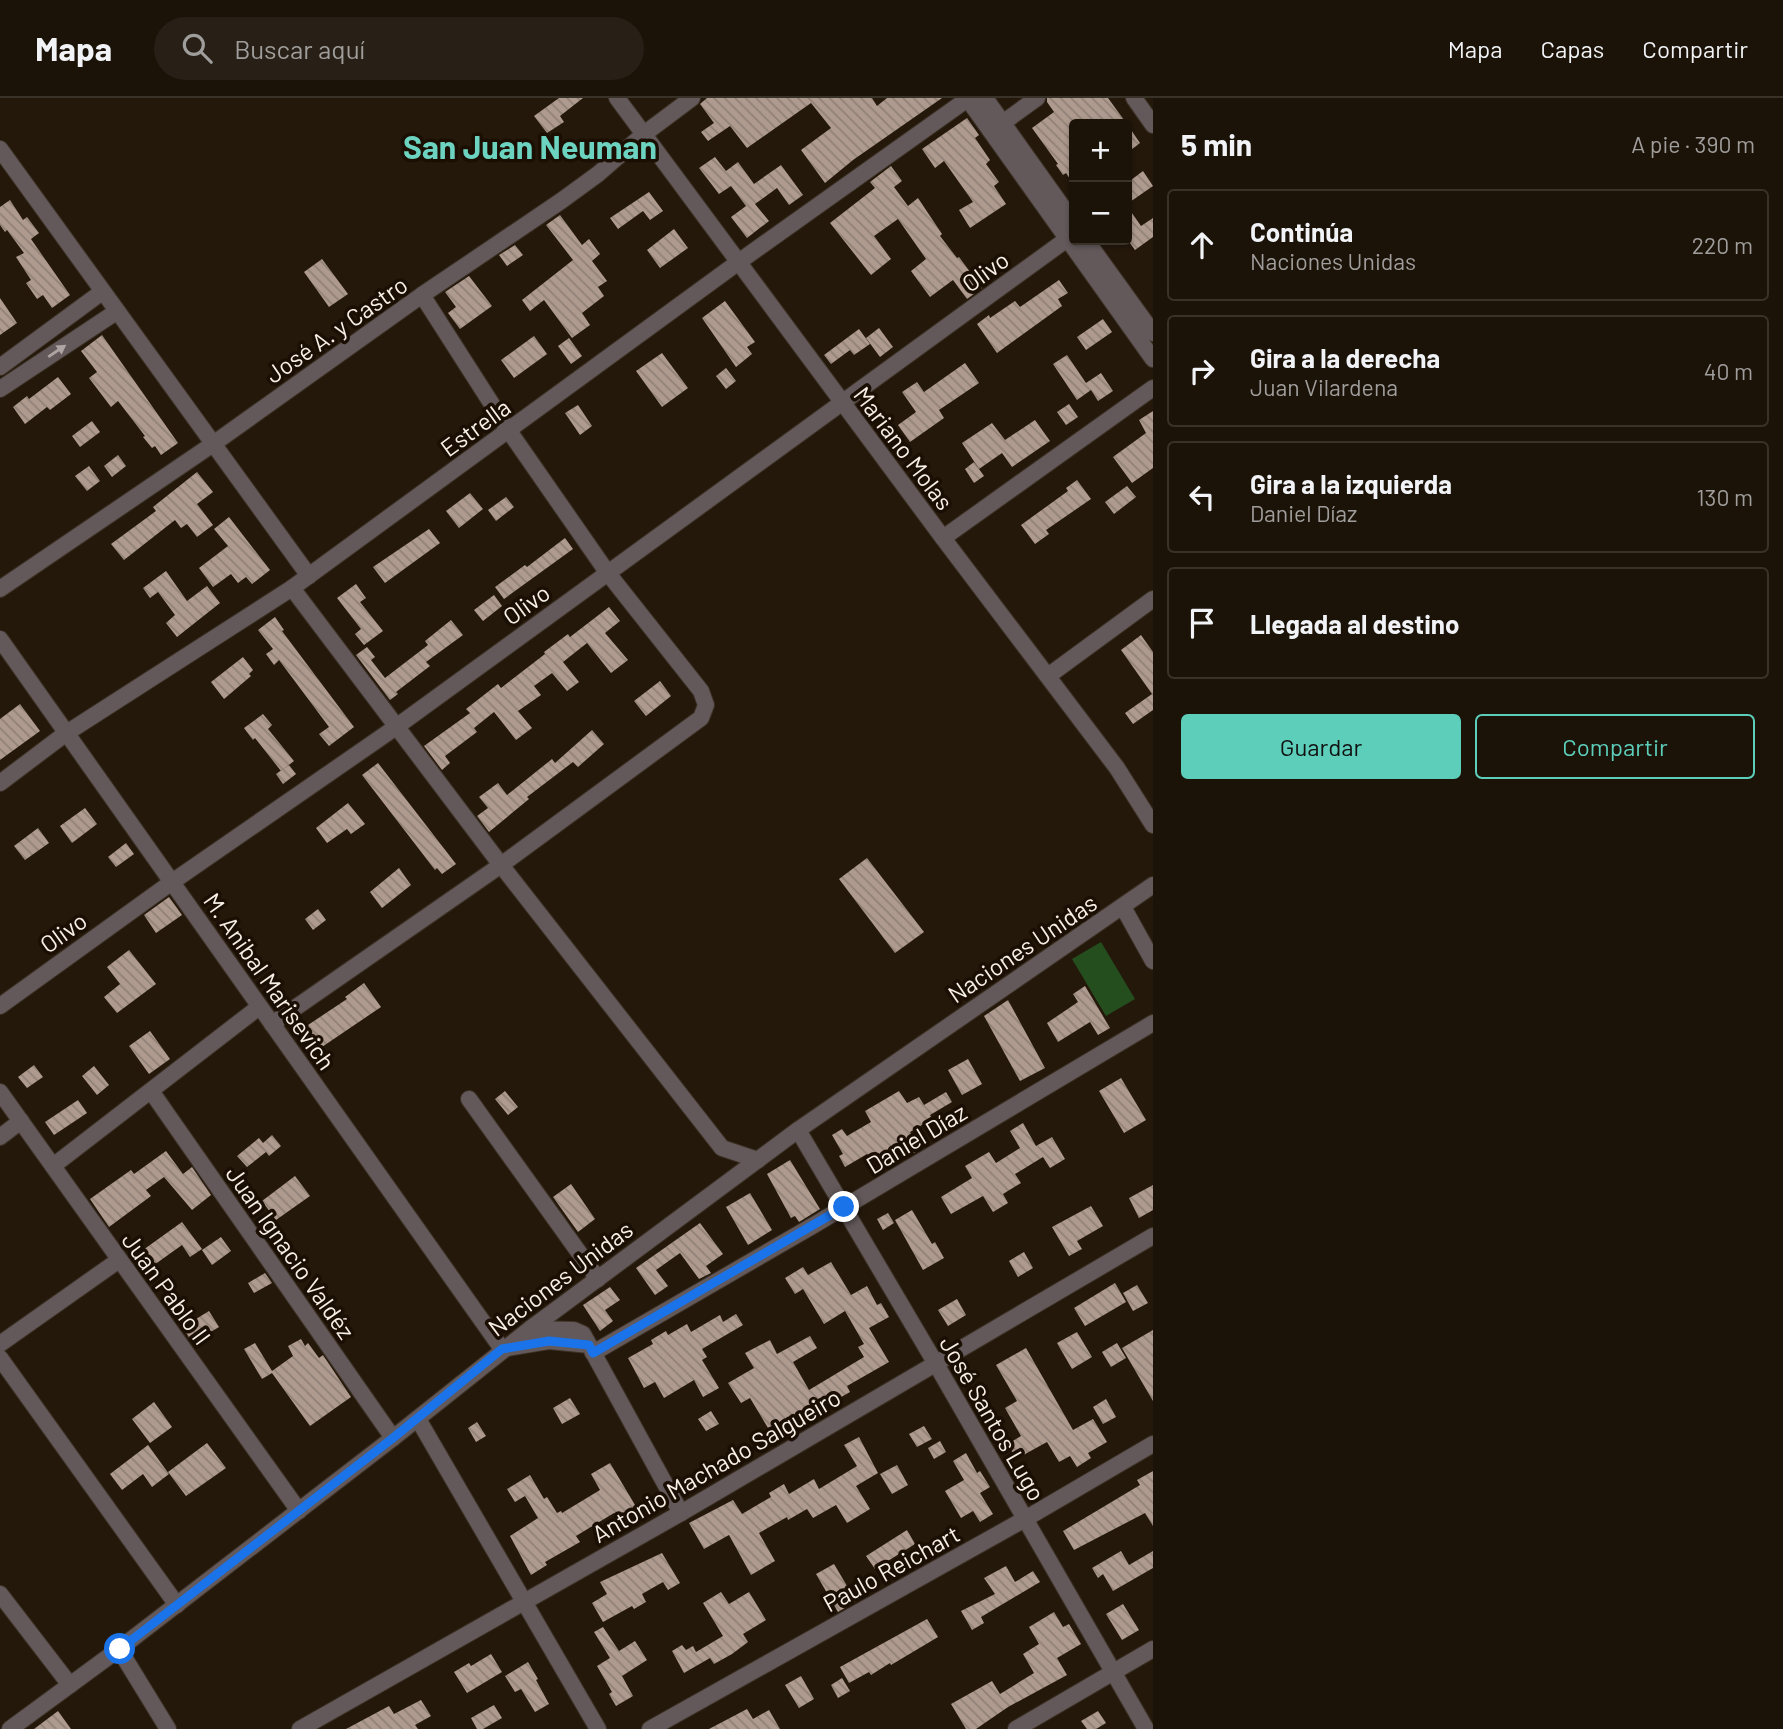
<!DOCTYPE html>
<html lang="es">
<meta charset="utf-8">
<style>
body{margin:0;font-family:Barlow,sans-serif;background:#282016;color:#f1f3f6}
.controls{position:absolute;right:21px;top:21px;display:grid;overflow:hidden;border-radius:7px;box-shadow:0 2px 5px #0004}
.controls button{width:63px;height:63px;display:grid;place-items:center;padding:0;border:0;border-bottom:2px solid #393229;background:#1b1208;color:#f1f3f6;font:35px sans-serif}
.stop{position:absolute;width:21px;height:21px;margin:-16px;border:5px solid #1a73e8;border-radius:50%;background:#fff}
.stop.end{background:#1a73e8;border-color:#fff;box-shadow:0 2px 7px #0008}
.list{margin:0;padding:0;list-style:none}
h2{display:flex;justify-content:space-between;align-items:center;height:91px;margin:0;padding:0 28px;font-size:30px}
h2 small{font-size:23px;font-weight:400;color:#a09e9c}
.list li{display:grid;grid-template-columns:46px 1fr auto;gap:21px;align-items:center;box-sizing:border-box;height:112px;margin:0 14px 14px;padding:0 14px;border:2px solid #393229;border-radius:7px}
.list b{display:block;font-size:26px;white-space:nowrap}
.list p{margin:0;font-size:23px;white-space:nowrap;color:#a09e9c}
.list em{font-size:23px;font-style:normal;color:#a09e9c}
.actions{display:flex;gap:14px;padding:21px 28px}
.actions a{flex:1;padding:16px 0;border:2px solid #5cceba;border-radius:7px;text-align:center;font-size:24px;color:#5cceba}
.actions .main{background:#5cceba;color:#111}
.icon{flex:none;width:38px;height:38px;fill:none;stroke:currentColor;stroke-width:2;stroke-linecap:round;stroke-linejoin:round}
.map{position:relative;flex:none;width:1153px;height:1631px;overflow:hidden}
header{display:flex;align-items:center;gap:42px;box-sizing:border-box;height:98px;padding:0 35px;background:#1b1208;border-bottom:2px solid #393229}
header strong{font-size:33px}
nav{display:flex;gap:38px;margin-inline-start:auto;font-size:24px}
.search{width:490px;height:63px;background:#282016;display:flex;align-items:center;gap:18px;box-sizing:border-box;padding:0 24px;border-radius:38px;color:#a09e9c;font-size:26px}
main{display:flex}
aside{flex:1;background:#1b1208}
.map>svg:first-child{display:block}
.pitch{fill:#254e1e}
.building{fill:url(#building-back-hatch)}
.lines{fill:none;stroke-linecap:round;stroke-linejoin:round}
.street-casing{stroke:#3d3225;stroke-width:18}
.street{stroke:#63595b;stroke-width:16}
.oneway{fill:#aea4a1}
.route{stroke:#1a73e8;stroke-width:9}
.labels{text-anchor:middle;dominant-baseline:central;stroke-width:7;stroke-linejoin:round;paint-order:stroke}
.street-label{font-size:24px;fill:#f8f0e7;stroke:#1b0f04}
.district-label{font-size:32px;font-weight:bold;fill:#6dd3c1;stroke:#1b0f04}
</style>
<header>
<strong>Mapa</strong>
<div class="search"><svg class="icon" aria-label="search" viewBox="0 0 24 24"><circle cx="10" cy="10" r="6"/><path d="M15 15l6 6"/></svg>Buscar aquí</div>
<nav><a>Mapa</a><a>Capas</a><a>Compartir</a></nav>
</header>
<main>
<div class="map">
<svg width="1153" height="1631" viewBox="0 0 1153 1631">
<defs>
<pattern id="building-back-hatch" width="6" height="6" patternUnits="userSpaceOnUse" patternTransform="scale(1.75)"><rect width="6" height="6" fill="#ae9a8e"/><path d="M-1 5l2 2M0 0l6 6M5-1l2 2" fill="none" stroke="#908178"/></pattern>
</defs>
<rect width="100%" height="100%" fill="#24180b"/>
<polygon class="pitch" points="1101,844 1135,901 1106,918 1072,861"/>
<g class="building">
<polygon points="559,0 583,0 560,18 564,24 547,35 534,18"/>
<polygon points="707,0 872,0 877,8 887,0 942,0 853,62 825,85 801,52 831,30 811,5 747,50 730,28 708,43 701,34 714,25 700,6"/>
<polygon points="1047,0 1108,0 1127,26 1074,26 1074,87 1066,75 1063,77 1056,67 1058,66 1032,30 1054,14 1047,4"/>
<polygon points="967,20 979,37 975,40 990,62 986,66 999,84 994,88 1006,106 970,130 959,112 973,104 944,63 935,70 922,51"/>
<polygon points="1127,26 1140,45 1127,55"/>
<polygon points="715,59 726,73 738,64 754,86 781,67 803,97 789,107 777,90 755,106 769,123 747,140 731,119 746,108 731,88 719,96 699,70"/>
<polygon points="891,68 902,83 894,89 908,108 918,100 942,136 940,138 957,160 959,159 982,190 967,201 953,182 930,199 911,173 926,161 898,121 874,138 891,161 871,177 830,125 875,90 870,84"/>
<polygon points="1143,73 1153,88 1127,106 1127,85"/>
<polygon points="649,94 663,113 650,122 643,113 618,131 610,120"/>
<polygon points="10,102 23,122 27,119 39,135 31,141 70,197 52,210 43,197 37,201 26,185 31,182 16,159 24,155 7,132 5,134 0,127 0,109"/>
<polygon points="1127,108 1141,128 1153,120 1153,139 1135,152 1127,141"/>
<polygon points="560,117 582,147 589,141 600,156 592,163 607,183 598,189 604,198 582,215 590,227 572,240 544,202 530,213 522,202 573,162 546,127"/>
<polygon points="674,131 688,150 660,170 647,152"/>
<polygon points="515,147 523,157 507,168 499,157"/>
<polygon points="322,161 348,196 329,209 304,174"/>
<polygon points="469,178 492,208 460,231 448,215 456,209 445,194"/>
<polygon points="1059,182 1068,195 1058,201 1062,208 997,255 977,226 989,217 990,220 1015,203 1020,209"/>
<polygon points="0,200 17,225 0,237"/>
<polygon points="725,203 755,244 747,249 752,256 736,269 702,220"/>
<polygon points="1103,221 1112,234 1086,252 1077,239"/>
<polygon points="879,230 893,249 880,259 866,240"/>
<polygon points="859,231 870,246 854,257 850,252 831,266 824,257"/>
<polygon points="102,237 178,345 161,357 155,348 152,350 143,339 145,338 118,303 111,309 89,280 97,274 81,253"/>
<polygon points="534,238 547,256 514,280 501,262"/>
<polygon points="569,240 582,258 571,266 558,248"/>
<polygon points="662,255 688,290 662,309 636,273"/>
<polygon points="1067,257 1086,285 1101,275 1113,293 1098,303 1091,292 1077,302 1053,266"/>
<polygon points="965,265 979,285 939,312 944,320 910,344 898,327 916,314 902,294 917,284 924,294"/>
<polygon points="726,270 736,283 726,291 716,278"/>
<polygon points="58,279 71,296 50,312 47,309 25,326 13,309 27,298 29,301"/>
<polygon points="1069,306 1078,319 1066,327 1057,314"/>
<polygon points="578,307 592,328 580,337 565,315"/>
<polygon points="1153,313 1153,370 1132,385 1113,359 1146,335 1139,322"/>
<polygon points="1035,322 1050,343 1012,369 1002,355 979,371 962,345 992,325 1005,342"/>
<polygon points="92,323 100,334 80,349 72,338"/>
<polygon points="118,357 126,368 112,379 104,368"/>
<polygon points="974,364 984,378 974,385 965,371"/>
<polygon points="89,368 100,383 87,393 75,378"/>
<polygon points="197,374 213,394 197,406 213,427 197,439 187,426 181,430 175,422 124,462 111,446 156,413 153,409"/>
<polygon points="1077,382 1091,401 1046,432 1049,436 1035,446 1021,427 1068,393 1066,390"/>
<polygon points="1127,388 1136,399 1114,416 1105,404"/>
<polygon points="470,395 483,411 459,430 446,413"/>
<polygon points="506,399 514,409 496,423 488,412"/>
<polygon points="229,419 270,472 252,486 246,479 238,485 231,476 213,489 199,470 228,448 214,431"/>
<polygon points="429,431 440,445 385,485 373,469"/>
<polygon points="565,440 573,451 504,501 495,489 525,467 527,469"/>
<polygon points="166,473 187,503 207,488 220,505 177,539 166,525 175,517 158,494 150,500 143,490"/>
<polygon points="356,486 366,500 360,504 383,533 364,547 355,536 361,531 337,500"/>
<polygon points="494,497 502,508 483,523 474,512"/>
<polygon points="609,509 620,523 605,535 628,562 611,575 587,545 563,564 579,584 567,593 552,575 534,588 541,597 518,613 532,630 516,642 494,614 474,630 477,634 445,658 450,665 442,672 424,648 470,615 466,611 498,586 501,590 545,556 544,554 568,536 570,539"/>
<polygon points="275,519 284,532 282,533 354,629 329,648 319,636 329,629 279,562 274,567 266,556 273,551 258,532"/>
<polygon points="451,522 463,537 426,564 430,568 396,594 398,596 390,602 356,557 367,549 375,559 371,562 385,580 428,547 425,543"/>
<polygon points="1141,537 1153,554 1153,612 1133,626 1125,615 1152,596 1121,552"/>
<polygon points="243,559 253,572 249,576 251,578 224,601 211,584"/>
<polygon points="660,583 671,598 646,618 634,603"/>
<polygon points="20,606 40,633 0,662 0,621"/>
<polygon points="263,616 272,627 268,631 294,663 281,673 255,640 253,642 244,630"/>
<polygon points="592,632 604,646 578,669 573,664 527,699 529,701 489,734 477,718 488,710 479,699 498,685 507,697 552,661 555,665"/>
<polygon points="378,665 456,766 442,776 437,770 435,772 362,677"/>
<polygon points="289,667 296,676 283,686 276,676"/>
<polygon points="348,705 365,726 351,736 347,731 327,745 316,730"/>
<polygon points="85,710 97,726 72,745 60,728"/>
<polygon points="38,730 49,745 25,762 14,748"/>
<polygon points="126,745 134,756 116,769 108,759"/>
<polygon points="867,760 924,834 895,855 839,781"/>
<polygon points="399,770 411,787 382,810 370,794"/>
<polygon points="169,799 182,817 156,835 144,817"/>
<polygon points="318,811 326,822 313,832 305,821"/>
<polygon points="129,852 156,886 117,915 104,899 120,886 107,869"/>
<polygon points="364,885 381,909 319,951 305,929 347,901 345,899"/>
<polygon points="1085,888 1110,930 1098,937 1090,924 1058,944 1047,925 1078,904 1073,896"/>
<polygon points="1008,902 1045,970 1020,983 984,918"/>
<polygon points="150,933 170,961 149,976 129,948"/>
<polygon points="968,961 982,986 962,997 948,972"/>
<polygon points="34,967 43,979 27,990 18,979"/>
<polygon points="94,968 109,987 97,997 82,978"/>
<polygon points="1121,980 1146,1022 1124,1035 1099,993"/>
<polygon points="505,993 518,1009 508,1017 495,1001"/>
<polygon points="899,993 907,1005 919,999 924,1007 946,994 952,1004 930,1017 932,1021 910,1034 920,1051 904,1061 900,1055 890,1061 886,1054 872,1063 867,1056 845,1069 839,1058 843,1056 832,1037 842,1031 847,1038 871,1024 865,1013"/>
<polygon points="78,1002 87,1015 54,1037 45,1024"/>
<polygon points="1023,1025 1036,1048 1052,1039 1065,1061 1050,1070 1043,1059 1015,1076 1021,1085 1003,1096 1008,1105 993,1114 983,1098 951,1116 941,1099 972,1080 965,1068 989,1054 996,1065 1020,1050 1010,1033"/>
<polygon points="272,1037 281,1048 269,1058 266,1054 247,1069 237,1058 259,1040 263,1045"/>
<polygon points="166,1053 183,1076 192,1069 211,1097 192,1112 164,1079 146,1092 151,1098 109,1129 90,1101 131,1072 134,1076"/>
<polygon points="790,1062 820,1111 799,1124 795,1118 791,1120 767,1076"/>
<polygon points="295,1078 310,1098 276,1122 262,1103"/>
<polygon points="571,1086 595,1121 578,1134 553,1099"/>
<polygon points="1153,1087 1153,1112 1139,1120 1129,1100"/>
<polygon points="750,1095 772,1132 748,1147 726,1109"/>
<polygon points="1091,1108 1103,1128 1077,1143 1082,1151 1069,1158 1052,1129"/>
<polygon points="912,1112 932,1146 935,1144 944,1160 923,1172 895,1122"/>
<polygon points="888,1115 894,1125 883,1132 877,1121"/>
<polygon points="182,1124 202,1151 190,1159 182,1147 154,1167 143,1152"/>
<polygon points="700,1125 723,1156 706,1168 711,1175 699,1181 680,1155 656,1172 668,1188 655,1197 636,1170"/>
<polygon points="221,1139 231,1153 212,1167 202,1152"/>
<polygon points="1024,1154 1033,1170 1018,1179 1009,1163"/>
<polygon points="831,1164 851,1197 867,1188 877,1207 881,1205 889,1219 869,1230 889,1264 847,1288 850,1294 836,1302 812,1315 810,1312 786,1326 783,1322 768,1330 750,1300 741,1305 728,1285 754,1270 745,1255 770,1242 777,1256 810,1238 817,1250 793,1264 809,1292 864,1259 858,1249 864,1246 845,1213 824,1226 803,1191 795,1196 785,1180 803,1169 808,1177"/>
<polygon points="265,1175 272,1185 254,1195 248,1185"/>
<polygon points="1115,1185 1126,1204 1085,1228 1074,1210"/>
<polygon points="1137,1187 1148,1205 1133,1213 1123,1195"/>
<polygon points="610,1189 620,1202 605,1212 613,1223 600,1233 583,1207"/>
<polygon points="957,1201 966,1217 948,1228 938,1212"/>
<polygon points="209,1213 219,1229 192,1245 183,1229"/>
<polygon points="736,1216 743,1227 702,1251 707,1259 702,1262 719,1290 703,1299 694,1282 664,1300 655,1284 644,1290 628,1260 653,1246 651,1242 666,1233 668,1237 687,1226 691,1234 720,1217 723,1224"/>
<polygon points="1153,1232 1153,1303 1122,1250"/>
<polygon points="1077,1234 1092,1259 1072,1271 1057,1245"/>
<polygon points="301,1241 305,1248 308,1245 319,1260 323,1257 351,1299 310,1328 272,1275 262,1281 244,1251 255,1245 272,1273 293,1258 288,1248"/>
<polygon points="1117,1245 1126,1260 1111,1269 1102,1254"/>
<polygon points="1026,1250 1073,1332 1093,1321 1107,1344 1088,1355 1091,1360 1077,1369 1070,1358 1059,1364 1047,1344 1016,1361 1008,1346 1021,1338 1005,1310 1017,1303 996,1267"/>
<polygon points="570,1300 580,1316 562,1326 553,1310"/>
<polygon points="1106,1301 1116,1319 1103,1326 1093,1309"/>
<polygon points="154,1304 172,1329 150,1345 132,1321"/>
<polygon points="711,1313 719,1326 706,1333 698,1321"/>
<polygon points="477,1324 486,1338 476,1344 468,1330"/>
<polygon points="924,1328 932,1341 917,1349 909,1336"/>
<polygon points="859,1339 878,1375 856,1388 870,1411 847,1425 836,1407 813,1420 807,1411 788,1422 787,1419 759,1435 775,1463 751,1477 729,1437 704,1451 689,1425 733,1402 742,1416 771,1399 769,1395 784,1386 789,1396 814,1381 819,1391 857,1368 844,1347"/>
<polygon points="940,1343 946,1354 934,1361 928,1350"/>
<polygon points="207,1345 226,1370 186,1398 168,1374"/>
<polygon points="148,1347 169,1376 152,1389 143,1376 122,1392 110,1376"/>
<polygon points="966,1355 977,1375 980,1373 990,1389 980,1395 993,1416 980,1424 973,1413 961,1420 945,1393 964,1382 953,1363"/>
<polygon points="610,1365 638,1412 619,1424 614,1415 576,1438 580,1444 545,1464 547,1467 531,1477 510,1438 538,1420 525,1398 515,1404 507,1391 530,1377 544,1401 547,1399 557,1415 561,1413 562,1415 600,1392 591,1376"/>
<polygon points="897,1367 908,1387 892,1396 880,1376"/>
<polygon points="1153,1373 1153,1428 1145,1415 1074,1452 1063,1433 1140,1387 1137,1382"/>
<polygon points="907,1432 915,1446 875,1471 866,1458"/>
<polygon points="1121,1453 1129,1467 1153,1453 1153,1470 1113,1493 1103,1476 1098,1480 1092,1470"/>
<polygon points="662,1455 680,1485 668,1492 663,1484 642,1496 646,1504 634,1511 632,1508 603,1524 592,1505 607,1496 600,1484"/>
<polygon points="834,1466 856,1503 838,1514 816,1476"/>
<polygon points="1006,1468 1015,1484 1033,1473 1040,1484 981,1519 984,1525 972,1532 961,1513 995,1496 984,1480"/>
<polygon points="721,1494 729,1506 749,1494 766,1522 743,1536 748,1544 732,1556 714,1566 710,1560 684,1575 672,1553 682,1547 686,1552 693,1548 696,1554 723,1538 703,1505"/>
<polygon points="1123,1506 1139,1532 1122,1542 1106,1516"/>
<polygon points="1054,1514 1063,1529 1069,1526 1081,1546 1057,1560 1067,1577 1008,1609 976,1631 966,1631 951,1606 992,1583 1000,1596 1034,1575 1023,1556 1039,1546 1029,1529"/>
<polygon points="927,1521 938,1539 891,1567 890,1565 871,1577 869,1574 849,1585 840,1569"/>
<polygon points="603,1529 619,1553 635,1543 647,1562 622,1578 633,1598 616,1608 609,1596 612,1594 597,1568 610,1560 594,1534"/>
<polygon points="491,1556 502,1574 467,1595 454,1574 469,1565 471,1568"/>
<polygon points="528,1564 538,1581 536,1582 549,1606 535,1614 521,1591 515,1594 505,1578"/>
<polygon points="801,1578 814,1601 799,1610 785,1587"/>
<polygon points="842,1580 850,1593 838,1600 831,1587"/>
<polygon points="421,1602 431,1618 415,1627 418,1631 346,1631 389,1608 394,1616"/>
<polygon points="494,1607 502,1620 483,1631 477,1631 471,1620"/>
<polygon points="747,1611 753,1621 769,1612 780,1631 709,1631"/>
<polygon points="58,1613 71,1631 34,1631"/>
<polygon points="1098,1613 1106,1625 1096,1631 1087,1631 1081,1623"/>
</g>
<g class="lines">
<g class="street-casing">
<g id="street">
<polyline points="617,0 943,440 1117,670 1153,727"/>
<polyline points="967,0 1153,261"/>
<polyline points="985,0 1074,125"/>
<polyline points="1134,0 1153,27"/>
<polyline points="997,29 1037,0"/>
<polyline points="0,51 309,478"/>
<polyline points="1086,142 1153,235"/>
<polyline points="0,269 102,194"/>
<polyline points="0,291 116,214"/>
<polyline points="943,440 1153,290"/>
<polyline points="292,490 501,767 722,1050 758,1062"/>
<polyline points="0,491 213,346 422,197 561,103 598,76 644,36 692,0"/>
<polyline points="0,541 502,1251 549,1243 589,1247 681,1415"/>
<polyline points="1048,578 1153,501"/>
<polyline points="0,685 65,636 292,490 740,163 969,0"/>
<polyline points="1123,809 1153,863"/>
<polyline points="0,908 172,784 396,629 1074,136"/>
<polyline points="272,926 501,767 701,620 706,607 701,593 607,474 509,333 422,197"/>
<polyline points="151,993 393,1340"/>
<polyline points="0,994 299,1413"/>
<polyline points="469,1001 598,1181"/>
<polyline points="798,1032 936,1266 1146,1631"/>
<polyline points="0,1039 21,1023"/>
<polyline points="53,1068 259,909"/>
<polyline points="530,1231 574,1232 583,1236 589,1247"/>
<polyline points="0,1246 119,1162"/>
<polyline points="593,1255 814,1127 1153,925"/>
<polyline points="0,1260 177,1507"/>
<polyline points="418,1321 598,1631"/>
<polyline points="0,1496 70,1587"/>
<polyline points="119,1551 168,1631"/>
<polyline points="10,1631 119,1551 393,1340 530,1231 798,1032 1153,787"/>
<polyline points="300,1631 681,1415 1153,1138"/>
<polyline points="650,1631 1025,1421 1153,1346"/>
<polyline points="1016,1631 1153,1551"/>
</g>
</g>
<use href="#street" class="street"/>
</g>
<defs><path id="oneway-solid" d="M-6-.8H1V-3.2L6.5 0L1 3.2V.8H-6Z" transform="scale(1.75)"/></defs>
<use class="oneway" href="#oneway-solid" transform="translate(57 253) rotate(-34)"/>
<g class="lines">
<polyline class="route" points="120,1551 393,1340 502,1251 549,1243 589,1247 593,1255 844,1109"/>
</g>
<g class="labels">
<g class="street-label">
<text transform="translate(985 173) rotate(-36)">Olivo</text>
<text transform="translate(336 231) rotate(-35)">José A. y Castro</text>
<text transform="translate(475 329) rotate(-36)">Estrella</text>
<text transform="translate(904 350) rotate(53)">Mariano Molas</text>
<text transform="translate(526 506) rotate(-36)">Olivo</text>
<text transform="translate(63 834) rotate(-36)">Olivo</text>
<text transform="translate(1022 850) rotate(-34)">Naciones Unidas</text>
<text transform="translate(270 883) rotate(55)">M. Anibal Marisevich</text>
<text transform="translate(916 1040) rotate(-31)">Daniel Díaz</text>
<text transform="translate(291 1154) rotate(55)">Juan Ignacio Valdéz</text>
<text transform="translate(560 1180) rotate(-37)">Naciones Unidas</text>
<text transform="translate(167 1190) rotate(54)">Juan Pablo II</text>
<text transform="translate(993 1320) rotate(60)">José Santos Lugo</text>
<text transform="translate(716 1367) rotate(-30)">Antonio Machado Salgueiro</text>
<text transform="translate(891 1470) rotate(-29)">Paulo Reichart</text>
</g>
<g class="district-label">
<text x="530" y="48">San Juan Neuman</text>
</g>
</g>
</svg>
<div class="controls">
<button>+</button>
<button>−</button>
</div>
<div class="stop" style="left:120px;top:1551px"></div>
<div class="stop end" style="left:844px;top:1109px"></div>
</div>
<aside>
<h2>5 min<small>A pie · 390 m</small></h2>
<ul class="list">
<li><svg class="icon" aria-label="ahead" viewBox="0 0 24 24"><path d="M12 20V5M6 11l6-6 6 6"/></svg><div><b>Continúa</b><p>Naciones Unidas</p></div><em>220 m</em></li>
<li><svg class="icon" aria-label="right" viewBox="0 0 24 24"><path d="M7 20v-9h11M14 6l5 5-5 5"/></svg><div><b>Gira a la derecha</b><p>Juan Vilardena</p></div><em>40 m</em></li>
<li><svg class="icon" aria-label="left" viewBox="0 0 24 24"><path d="M17 20v-9H6M10 6l-5 5 5 5"/></svg><div><b>Gira a la izquierda</b><p>Daniel Díaz</p></div><em>130 m</em></li>
<li><svg class="icon" aria-label="arrive" viewBox="0 0 24 24"><path d="M6 21V4h12l-3 4 3 4H6"/></svg><div><b>Llegada al destino</b></div></li>
</ul>
<div class="actions"><a class="main">Guardar</a><a>Compartir</a></div>
</aside>
</main>
